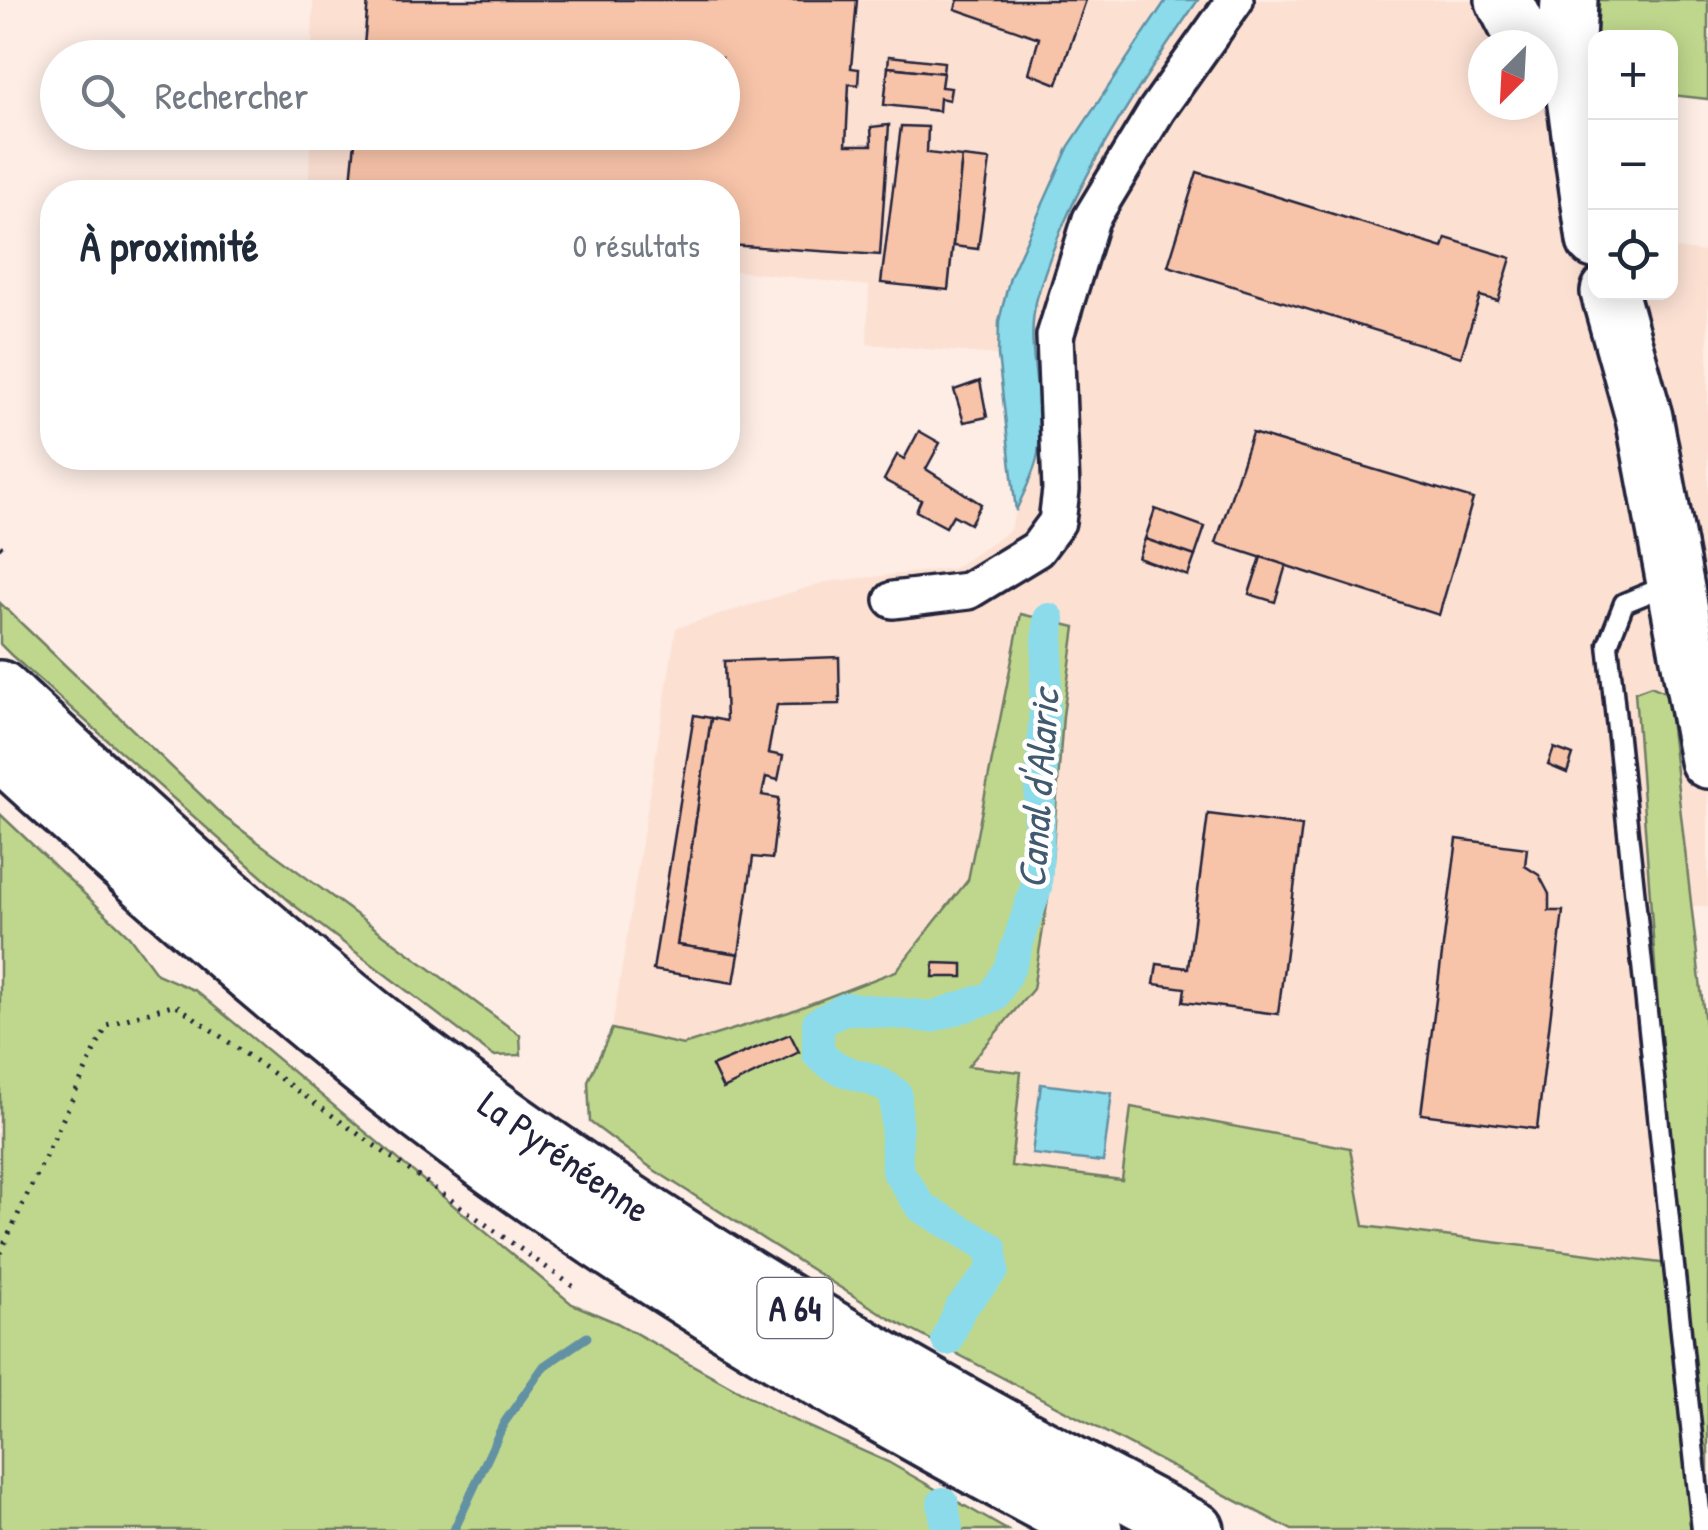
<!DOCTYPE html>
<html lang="fr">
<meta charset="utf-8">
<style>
body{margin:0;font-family:"Patrick Hand",sans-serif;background:#f2f2f3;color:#1f2937}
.controls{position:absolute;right:30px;top:30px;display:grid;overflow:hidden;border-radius:20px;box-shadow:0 5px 25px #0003}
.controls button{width:90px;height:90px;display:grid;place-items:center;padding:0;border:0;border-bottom:2px solid #e0e1e3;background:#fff;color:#1f2937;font:50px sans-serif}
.compass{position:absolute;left:1468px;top:30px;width:90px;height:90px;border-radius:50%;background:#fff;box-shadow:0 5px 25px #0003;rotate:204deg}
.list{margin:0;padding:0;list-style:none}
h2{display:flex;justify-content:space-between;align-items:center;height:130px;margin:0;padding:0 40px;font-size:42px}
h2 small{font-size:32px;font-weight:400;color:#747a83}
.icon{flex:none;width:55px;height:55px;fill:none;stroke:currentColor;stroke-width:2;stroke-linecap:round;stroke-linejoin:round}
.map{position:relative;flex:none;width:1708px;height:1530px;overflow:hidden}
.search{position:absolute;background:#fff;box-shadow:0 5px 25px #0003;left:40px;top:40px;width:700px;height:110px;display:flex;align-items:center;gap:25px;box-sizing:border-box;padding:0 35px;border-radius:55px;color:#747a83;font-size:38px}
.panel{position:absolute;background:#fff;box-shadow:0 5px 25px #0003;left:40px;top:180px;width:700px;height:290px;border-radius:40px}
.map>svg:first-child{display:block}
.built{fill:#fce1d3;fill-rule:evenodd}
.green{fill:#bfd78d;stroke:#707c64;stroke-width:2.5}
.water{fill:#8cdbea;stroke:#6291a4;stroke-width:2.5}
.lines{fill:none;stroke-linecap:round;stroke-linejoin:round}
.stream{stroke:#6291a4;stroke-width:9}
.canal{stroke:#8cdbea;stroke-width:32}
.building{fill:#f8c4a9;stroke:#22223b;stroke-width:2.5}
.lane-casing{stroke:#22223b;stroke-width:25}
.street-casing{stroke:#22223b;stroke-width:42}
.primary-casing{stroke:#22223b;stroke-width:62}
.highway-casing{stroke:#22223b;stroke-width:62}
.path{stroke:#22223b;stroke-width:5;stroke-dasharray:2.5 8;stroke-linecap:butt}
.lane{stroke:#fff;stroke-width:18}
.street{stroke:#fff;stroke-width:35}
.primary{stroke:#fff;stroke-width:55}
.highway{stroke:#fff;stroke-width:55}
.labels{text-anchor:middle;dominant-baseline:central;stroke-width:9;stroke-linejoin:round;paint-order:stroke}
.shield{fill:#fff;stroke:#646476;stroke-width:2.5}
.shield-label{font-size:35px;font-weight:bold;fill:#22223b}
.street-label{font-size:38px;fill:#22223b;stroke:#fff}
.water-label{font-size:40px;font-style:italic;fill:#425a70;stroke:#fff}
</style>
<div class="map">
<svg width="1708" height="1530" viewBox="0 0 1708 1530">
<rect width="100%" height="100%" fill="#fdede5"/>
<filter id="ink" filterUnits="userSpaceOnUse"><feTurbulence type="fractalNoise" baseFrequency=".01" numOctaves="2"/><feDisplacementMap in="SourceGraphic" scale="20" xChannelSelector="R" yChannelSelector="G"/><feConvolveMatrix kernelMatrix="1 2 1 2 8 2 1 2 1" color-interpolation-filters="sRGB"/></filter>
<g filter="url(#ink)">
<path class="built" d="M313 0H1590L1596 292H1670L1671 248 1708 252V906H1692L1667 694 1678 1265 1363 1226 1350 1148 1132 1107 1122 1180 1011 1166 1021 1073 967 1067 1033 989 1050 887 1063 716 1075 628 1022 614 968 880 896 971 789 1012 683 1045 612 1029 676 628 825 582 954 568 1009 531 1016 511 998 355 867 344 869 286 728 270V192H309L310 133 722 132V58L312 57ZM1483 45H1543V105H1483Z"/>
<g class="green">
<polygon points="1590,0 1708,0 1708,99 1671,95 1670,38 1596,38 1595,97"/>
<polygon points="0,603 224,817 520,1035 521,1055 493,1056 295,906 11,655 0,644"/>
<polygon points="1021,614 1075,627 1063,716 1050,887 1033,989 968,1066 1021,1072 1011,1166 1122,1180 1131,1107 1350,1148 1364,1226 1677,1265 1635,692 1651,686 1667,693 1708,1051 1708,1530 1292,1530 887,1317 654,1170 590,1122 588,1081 612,1029 683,1045 789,1012 896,971 968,880"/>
<polygon points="0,814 129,936 157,974 196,991 572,1304 617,1323 786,1417 888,1462 1007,1530 0,1530"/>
</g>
<g class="water">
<path d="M1166 0H1198C1137 88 1063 197 1036 302 1024 352 1047 404 1038 454 1035 473 1023 493 1016 511L998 355 999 321 1010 277 1069 146Z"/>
<polygon points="1041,1084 1112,1093 1103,1162 1032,1154"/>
</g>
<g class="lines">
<polyline class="stream" points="454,1530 504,1423 544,1366 587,1337"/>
<g class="canal">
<path d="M947 1340 960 1309 993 1270 991 1248 921 1207 897 1170 896 1094C865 1069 848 1081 818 1054V1023L847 1008 931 1017 993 997 1010 967 1036 888 1049 619"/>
<polyline points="943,1503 947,1530"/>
</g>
</g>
<g class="building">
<polygon points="368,0 857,0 851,68 859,69 858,85 849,84 846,145 872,145 871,127 889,125 880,255 728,245 728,192 350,192 356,132 722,132 722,58 363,58"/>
<polygon points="958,0 1086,0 1057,84 1029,73 1039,38 955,9"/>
<polygon points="889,56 944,62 943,73 888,67"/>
<polygon points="888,67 943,73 941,87 951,88 949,100 940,98 939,111 884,105"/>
<polygon points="901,126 928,127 927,153 962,157 948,290 881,283"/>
<polygon points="962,157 990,160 978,249 953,246"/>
<polygon points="1197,172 1443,248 1446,238 1511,258 1498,301 1480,296 1461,357 1168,266"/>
<polygon points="980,381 987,417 964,422 954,390"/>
<polygon points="919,431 940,443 926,469 981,504 970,524 953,515 946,527 916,511 921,500 884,480 897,455 904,459"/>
<polygon points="1252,433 1473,499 1439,615 1216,543"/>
<polygon points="1155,509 1205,527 1195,556 1145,539"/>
<polygon points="1145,539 1195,556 1188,576 1138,558"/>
<polygon points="1261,557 1286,565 1275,602 1249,594"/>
<polygon points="839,657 840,704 777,705 768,753 783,756 778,780 766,777 762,795 779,798 772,859 753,857 739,954 677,945 711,718 726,721 724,661"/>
<polygon points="694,715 711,718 677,945 739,954 734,983 653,970"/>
<polygon points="1554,748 1573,755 1567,773 1548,765"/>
<polygon points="1208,814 1302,826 1278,1014 1183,1002 1185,988 1154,984 1157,964 1188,968"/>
<polygon points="1457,839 1527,848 1525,866 1539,875 1549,894 1549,911 1563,911 1537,1129 1421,1114"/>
<polygon points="934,963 963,964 963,977 933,977"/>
<polygon points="790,1034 799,1052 723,1089 712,1066"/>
</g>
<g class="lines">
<g class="lane-casing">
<polyline id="lane" points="1668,585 1624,603 1608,644 1702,1530"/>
</g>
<g class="street-casing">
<polyline id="street" points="893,600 968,591 1037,549 1057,522 1061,490 1055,336 1091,219 1157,110 1235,0"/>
</g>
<g class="primary-casing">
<g id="primary">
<polyline points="1504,0 1527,45"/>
<polyline points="1569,0 1567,41 1595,240"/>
<polyline points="1609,292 1644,417 1708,760"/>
</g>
</g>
<g class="highway-casing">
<g id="highway">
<path d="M0 689C135 814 270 940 417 1052 661 1237 925 1389 1196 1530"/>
<path d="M0 752C125 866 251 978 383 1084 602 1258 847 1401 1094 1530"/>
</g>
</g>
<g class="path">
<polyline points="0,546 6,552"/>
<polyline points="0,1253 107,1025 175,1004 574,1287"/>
</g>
<use href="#lane" class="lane"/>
<use href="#street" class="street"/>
<use href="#primary" class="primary"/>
<use href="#highway" class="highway"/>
</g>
</g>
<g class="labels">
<rect class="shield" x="757.5" y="1278" width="75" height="60" rx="8"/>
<g class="shield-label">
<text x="795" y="1308">A 64</text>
</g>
<g class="street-label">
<text transform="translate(565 1156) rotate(35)">La Pyrénéenne</text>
</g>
<g class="water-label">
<text transform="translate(1037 789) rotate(-86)">Canal d'Alaric</text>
</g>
</g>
</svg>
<div class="controls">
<button>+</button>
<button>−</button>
<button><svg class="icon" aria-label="locate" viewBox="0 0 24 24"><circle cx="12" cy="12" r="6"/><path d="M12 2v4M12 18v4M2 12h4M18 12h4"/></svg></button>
</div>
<svg class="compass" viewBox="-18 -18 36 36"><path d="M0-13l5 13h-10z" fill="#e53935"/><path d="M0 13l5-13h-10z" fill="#747a83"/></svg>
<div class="search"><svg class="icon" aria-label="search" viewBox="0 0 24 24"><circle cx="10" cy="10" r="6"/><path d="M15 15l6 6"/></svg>Rechercher</div>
<section class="panel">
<h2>À proximité<small>0 résultats</small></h2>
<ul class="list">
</ul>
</section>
</div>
